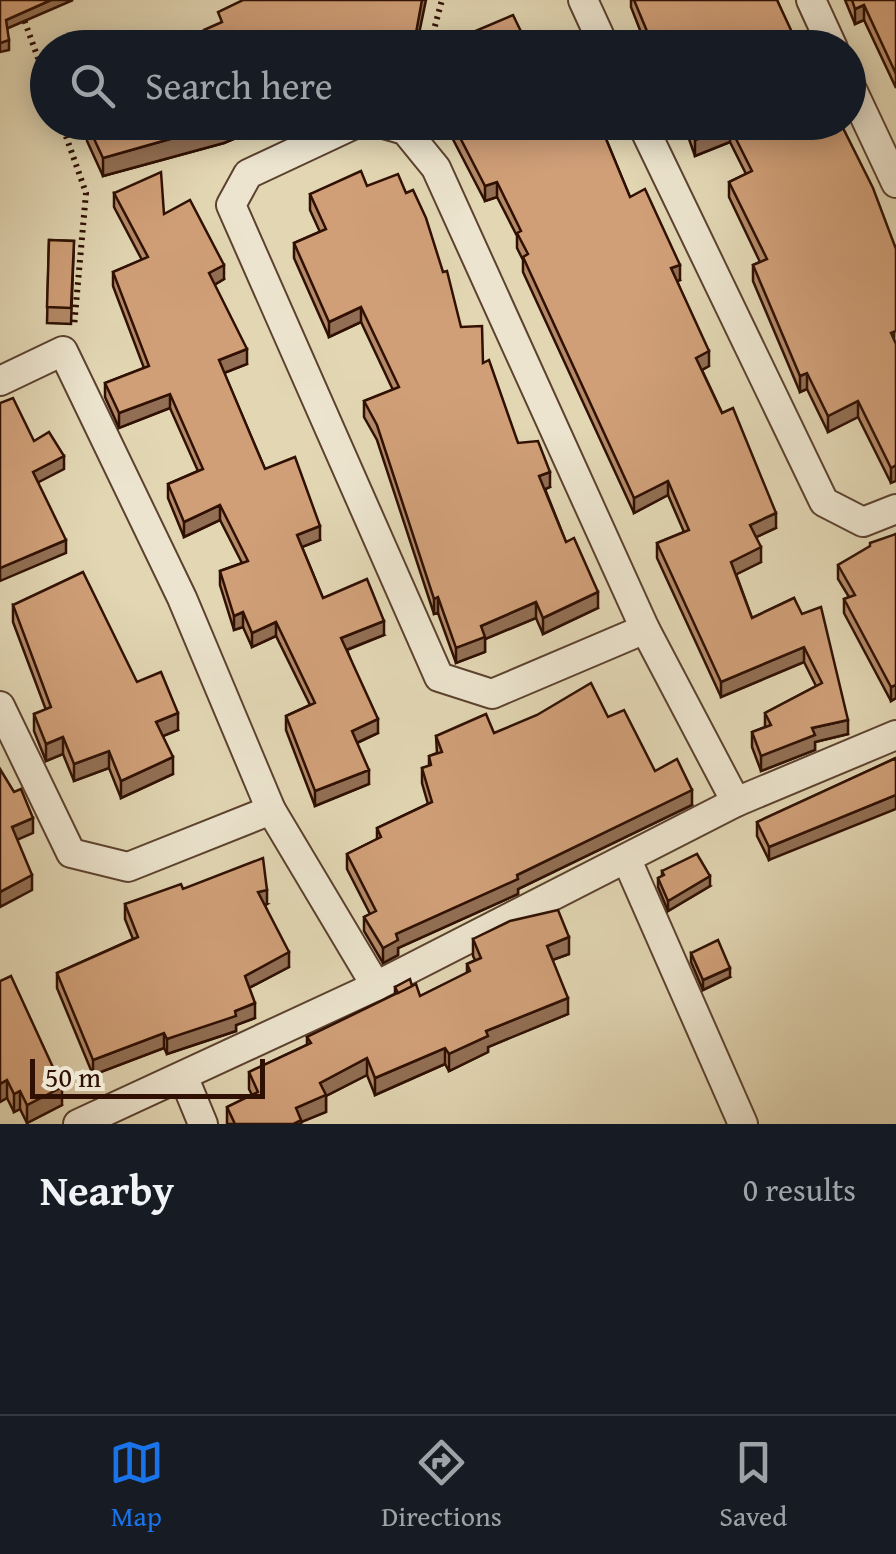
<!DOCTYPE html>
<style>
body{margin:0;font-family:"Gentium Book Plus",serif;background:#20242c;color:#f1f3f6}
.scale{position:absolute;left:30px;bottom:25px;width:235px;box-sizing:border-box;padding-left:10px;border:5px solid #2f1003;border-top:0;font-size:28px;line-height:35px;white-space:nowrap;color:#2f1003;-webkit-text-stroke:8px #ece4ce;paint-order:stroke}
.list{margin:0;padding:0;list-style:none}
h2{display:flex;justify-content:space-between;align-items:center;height:130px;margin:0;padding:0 40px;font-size:42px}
h2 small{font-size:32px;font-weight:400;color:#9ea1a6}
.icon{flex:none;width:55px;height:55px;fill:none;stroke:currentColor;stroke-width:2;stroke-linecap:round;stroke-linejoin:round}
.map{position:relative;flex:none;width:896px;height:1124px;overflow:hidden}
.search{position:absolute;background:#171b24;box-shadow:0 5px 25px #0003;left:30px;right:30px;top:30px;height:110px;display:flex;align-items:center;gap:25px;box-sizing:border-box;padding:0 35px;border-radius:55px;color:#9ea1a6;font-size:38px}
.sheet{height:290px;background:#171b24}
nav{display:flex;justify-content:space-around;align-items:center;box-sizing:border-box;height:140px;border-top:2px solid #363941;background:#171b24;font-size:28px;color:#9ea1a6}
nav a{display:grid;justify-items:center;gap:5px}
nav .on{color:#1a73e8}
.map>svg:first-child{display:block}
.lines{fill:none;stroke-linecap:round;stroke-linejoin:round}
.street-casing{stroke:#5c422f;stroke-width:32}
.path{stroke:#2f1003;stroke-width:6;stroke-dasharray:2.5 5;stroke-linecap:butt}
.street{stroke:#ece4ce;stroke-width:28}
.wall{fill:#b38967;stroke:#2f1003;stroke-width:2.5}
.shaded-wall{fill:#926f54;stroke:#2f1003;stroke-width:2.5}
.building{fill:#d09f78;stroke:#2f1003;stroke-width:2.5}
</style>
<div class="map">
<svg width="896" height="1124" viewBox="0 0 896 1124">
<rect width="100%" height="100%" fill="#e2d6b3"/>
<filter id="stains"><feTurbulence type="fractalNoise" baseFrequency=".002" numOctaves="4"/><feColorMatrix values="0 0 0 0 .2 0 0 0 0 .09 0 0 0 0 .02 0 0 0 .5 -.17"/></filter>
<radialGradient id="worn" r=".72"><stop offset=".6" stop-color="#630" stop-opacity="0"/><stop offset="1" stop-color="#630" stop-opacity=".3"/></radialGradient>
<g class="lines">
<g class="street-casing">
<g id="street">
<polyline points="583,0 605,48"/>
<polyline points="811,0 833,48"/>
<polyline points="848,81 896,183"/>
<polyline points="359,122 248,174 231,205 439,677 492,694 645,629"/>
<polyline points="377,122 405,130 436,168 645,629 736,802"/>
<polyline points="641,122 824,502 863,522 896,509"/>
<polyline points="0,381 63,351 182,598 271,810 376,986"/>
<polyline points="0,706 71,853 128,867 271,810"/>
<polyline points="627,860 743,1124"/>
<polyline points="184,1078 203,1124"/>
<polyline points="78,1124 376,986 736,802 896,735"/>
</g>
</g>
<g class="path">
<polyline points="17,0 48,86"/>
<polyline points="429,48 442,0"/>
<polyline points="61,122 86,193 74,327"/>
</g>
<use href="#street" class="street"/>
</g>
<g class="wall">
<polygon points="631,0 777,0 797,48 647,48 631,7"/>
<polygon points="845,0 896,0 896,88 864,20 855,24"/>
<polygon points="90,122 274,122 224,143 103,176 87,141 87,124"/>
<polygon points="444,122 599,122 630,197 680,280 677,281 709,366 702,370 776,528 756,537 761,562 736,574 752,618 794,598 848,734 815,742 815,750 761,771 752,747 752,732 765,727 765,713 816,686 804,662 721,697 657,558 657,543 684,532 668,495 634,513 523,272 523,260 517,248 517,236 497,197 485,201"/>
<polygon points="683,122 840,122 896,249 891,483 858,417 828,432 807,389 800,392 753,281 753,265 760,262 729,197 729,182 746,174 730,142 695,156"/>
<polygon points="367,186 483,363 518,443 550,487 545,489 566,542 598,608 543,634 536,618 485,639 485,652 456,663 438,613 434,614 377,440 364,417 364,401 393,390 361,322 329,337 294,258 294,243 320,232 310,210 310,194"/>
<polygon points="114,193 164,214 224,279 214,285 247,364 224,373 265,469 320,540 302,547 323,598 384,635 347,650 378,733 357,743 369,784 315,806 286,730 286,716 310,705 276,636 252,647 243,627 234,630 220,585 220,571 242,563 220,520 184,537 168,498 168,484 198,471 170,408 119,428 105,397 105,383 144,368 113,286 113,272 142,260 114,207"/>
<polygon points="49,240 74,241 71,324 47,323"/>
<polygon points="896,534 896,698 891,701 844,613 844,599 849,597 838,579 838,565"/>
<polygon points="13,605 137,682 178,730 163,736 173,774 121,798 109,768 74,781 63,754 46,761 34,731 34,714 46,710 13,622"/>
<polygon points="608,717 655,771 692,805 518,889 518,894 398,948 398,955 383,963 364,931 364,917 370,914 347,869 347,854 377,839 377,828 428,804 422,783 422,768 429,766 429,756 437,753 436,736 494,733"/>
<polygon points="896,758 769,860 757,836 757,822"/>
<polygon points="662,871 710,886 668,911 658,887 658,878 662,876"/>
<polygon points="183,889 267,904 265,905 289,967 249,988 255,1018 236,1025 236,1031 167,1054 164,1048 93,1075 57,988 57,973 133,939 125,919 125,904"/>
<polygon points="473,939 569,954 552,960 568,1014 488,1047 488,1052 449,1071 445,1064 375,1095 367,1075 326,1096 326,1112 301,1122 301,1124 227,1124 227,1107 252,1095 249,1089 249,1072 307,1045 307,1037 395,995 395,987 412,986 420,996 467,973 467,964 475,960 473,956"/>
<polygon points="691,953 730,977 703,990 691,962"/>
<polygon points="0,981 62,1105 27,1123 20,1109 14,1112 7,1098"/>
</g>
<g class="shaded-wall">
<polygon points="51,0 73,0 6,29 6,20"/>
<polygon points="422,0 426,0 416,48 385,48"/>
<polygon points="864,5 864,20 855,24 855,9"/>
<polygon points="9,40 9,50 0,52 0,43"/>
<polygon points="230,122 274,122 224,143 103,176 103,158"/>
<polygon points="730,127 730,142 695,156 695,140"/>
<polygon points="497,182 497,197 485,201 485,186"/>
<polygon points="224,265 224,279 209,288 209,273"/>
<polygon points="680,265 680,280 671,283 671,268"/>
<polygon points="361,307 361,322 329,337 329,322"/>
<polygon points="247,349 247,364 219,375 219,360"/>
<polygon points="709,351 709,366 696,373 696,358"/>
<polygon points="807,373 807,389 800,392 800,376"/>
<polygon points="170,394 170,408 119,428 119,413"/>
<polygon points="858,401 858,417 828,432 828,416"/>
<polygon points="64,456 64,469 33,485 33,472"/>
<polygon points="896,465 896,481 891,483 891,468"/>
<polygon points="550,472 550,487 539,492 539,476"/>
<polygon points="668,481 668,495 634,513 634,498"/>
<polygon points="220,505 220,520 184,537 184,522"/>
<polygon points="776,513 776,528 750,540 750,525"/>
<polygon points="320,526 320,540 297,549 297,535"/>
<polygon points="66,540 66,553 0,581 0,568"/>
<polygon points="761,547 761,562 731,577 731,562"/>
<polygon points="598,592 598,608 543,634 543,618"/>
<polygon points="438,597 438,613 434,614 434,599"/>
<polygon points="536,602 536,618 485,639 485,652 456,663 456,648 481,626"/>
<polygon points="243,612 243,627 234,630 234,616"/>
<polygon points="384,621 384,635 341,652 341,638"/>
<polygon points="276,622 276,636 252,647 252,633"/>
<polygon points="804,647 804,662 721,697 721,682"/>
<polygon points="896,685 896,698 891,701 891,687"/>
<polygon points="178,713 178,730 156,739 156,722"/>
<polygon points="378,719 378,733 352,745 352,731"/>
<polygon points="848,720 848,734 815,742 815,750 761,771 761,756 812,728"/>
<polygon points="63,737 63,754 46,761 46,744"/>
<polygon points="109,751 109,768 74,781 74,764"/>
<polygon points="173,757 173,774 121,798 121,781"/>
<polygon points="369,770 369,784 315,806 315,791"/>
<polygon points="692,790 692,805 518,889 518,894 398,948 398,955 383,963 383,948 396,934"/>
<polygon points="896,795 896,809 769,860 769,847"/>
<polygon points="33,818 33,833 12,842 12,827"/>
<polygon points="32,875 32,890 0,907 0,892"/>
<polygon points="710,876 710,886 668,911 668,901"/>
<polygon points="267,890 267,904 258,907 258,892"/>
<polygon points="569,937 569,954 547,962 547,946"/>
<polygon points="289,952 289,967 245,990 245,976"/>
<polygon points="730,968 730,977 703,990 703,980"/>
<polygon points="568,998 568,1014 488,1047 488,1052 449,1071 449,1054 486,1031"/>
<polygon points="255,1003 255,1018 236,1025 236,1031 167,1054 167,1039"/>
<polygon points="164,1033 164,1048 93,1075 93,1060"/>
<polygon points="445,1048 445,1064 375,1095 375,1078"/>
<polygon points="367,1058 367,1075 326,1096 326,1112 301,1122 301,1124 293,1124 296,1108 320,1083"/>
<polygon points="7,1080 7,1098 0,1102 0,1084"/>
<polygon points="62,1087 62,1105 27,1123 27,1105"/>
<polygon points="20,1091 20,1109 14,1112 14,1094"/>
</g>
<g class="building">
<polygon points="0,0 51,0 6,20 9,40 0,43"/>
<polygon points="243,0 422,0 416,33 385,48 183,48 182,46 207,37 204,30 222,22 218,12"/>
<polygon points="634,0 777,0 797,43 788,48 654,48"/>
<polygon points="852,0 896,0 896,74 864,5 855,9"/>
<polygon points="513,15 529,48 455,48 452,41"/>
<polygon points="90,122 230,122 103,158 87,124"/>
<polygon points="452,122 599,122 630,197 645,189 680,265 671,268 709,351 696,358 722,413 733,408 776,513 750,525 761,547 731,562 752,618 794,598 802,614 821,607 848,720 812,728 815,735 761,756 752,732 771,725 765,713 822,683 804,647 721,682 657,543 689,530 668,481 634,498 523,257 528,254 517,233 521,231 497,182 485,186"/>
<polygon points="689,122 840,122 873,188 896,249 896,331 891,333 896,344 896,465 891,468 858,401 828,416 807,373 800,376 753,265 767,259 729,182 752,171 730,127 695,140"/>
<polygon points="361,171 367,186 398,174 406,193 413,190 426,218 443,272 447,271 461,327 482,326 483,363 489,360 518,443 538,441 550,472 539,476 566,542 574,538 598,592 543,618 536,602 481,626 485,637 456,648 438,597 434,599 377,425 364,401 399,387 361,307 329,322 294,243 326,229 310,194"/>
<polygon points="161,172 164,214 190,200 224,265 209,273 247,349 219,360 265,469 295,457 320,526 297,535 323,598 367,579 384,621 341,638 378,719 352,731 369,770 315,791 286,716 315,703 276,622 252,633 243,612 234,616 220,571 248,561 220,505 184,522 168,484 203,469 170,394 119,413 105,383 149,366 113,272 148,257 114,193"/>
<polygon points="49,240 74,241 71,308 47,307"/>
<polygon points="13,398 34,441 49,432 64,456 33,472 66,540 0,568 0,403"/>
<polygon points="896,534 896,685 891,687 844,599 855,595 838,565 870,546 870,543"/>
<polygon points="83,572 137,682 161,672 178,713 156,722 173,757 121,781 109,751 74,764 63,737 46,744 34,714 51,707 13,605"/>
<polygon points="591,683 608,717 624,710 655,771 677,759 692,790 517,875 518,879 396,934 398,940 383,948 364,917 376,911 347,854 381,837 377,828 432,802 422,768 431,765 429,756 442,752 436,736 486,714 494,733 537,715"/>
<polygon points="896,758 896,795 769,847 757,822"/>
<polygon points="0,769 14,792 21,789 33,818 12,827 32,875 0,892"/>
<polygon points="697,854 710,876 668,901 658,878 664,875 662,871"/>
<polygon points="263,858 267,890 258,892 289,952 245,976 255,1003 235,1011 236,1016 167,1039 164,1033 93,1060 57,973 138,937 125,904 181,884 183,889"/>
<polygon points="558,910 569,937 547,946 568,998 486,1031 488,1036 449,1054 445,1048 375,1078 367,1058 320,1083 326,1095 296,1108 301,1120 293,1124 235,1124 227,1107 258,1092 249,1072 311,1043 307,1037 416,984 420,996 470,971 467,964 481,958 473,939 510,921"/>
<polygon points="718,940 730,968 703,980 691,953"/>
<polygon points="11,976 62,1087 27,1105 20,1091 14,1094 7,1080 0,1084 0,981"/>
<polygon points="410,979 412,986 398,993 395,987"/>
</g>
<rect width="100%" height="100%" filter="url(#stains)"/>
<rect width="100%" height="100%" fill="url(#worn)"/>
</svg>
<div class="scale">50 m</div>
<div class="search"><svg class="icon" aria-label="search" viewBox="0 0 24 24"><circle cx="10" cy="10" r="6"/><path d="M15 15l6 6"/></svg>Search here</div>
</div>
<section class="sheet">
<h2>Nearby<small>0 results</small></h2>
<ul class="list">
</ul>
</section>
<nav>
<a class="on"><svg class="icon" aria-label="map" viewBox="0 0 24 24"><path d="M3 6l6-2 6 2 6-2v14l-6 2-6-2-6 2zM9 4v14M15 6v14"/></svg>Map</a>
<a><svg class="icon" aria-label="directions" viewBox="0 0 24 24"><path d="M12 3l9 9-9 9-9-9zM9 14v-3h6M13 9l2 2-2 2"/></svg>Directions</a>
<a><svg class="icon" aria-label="saved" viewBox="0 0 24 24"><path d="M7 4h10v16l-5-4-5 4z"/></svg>Saved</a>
</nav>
